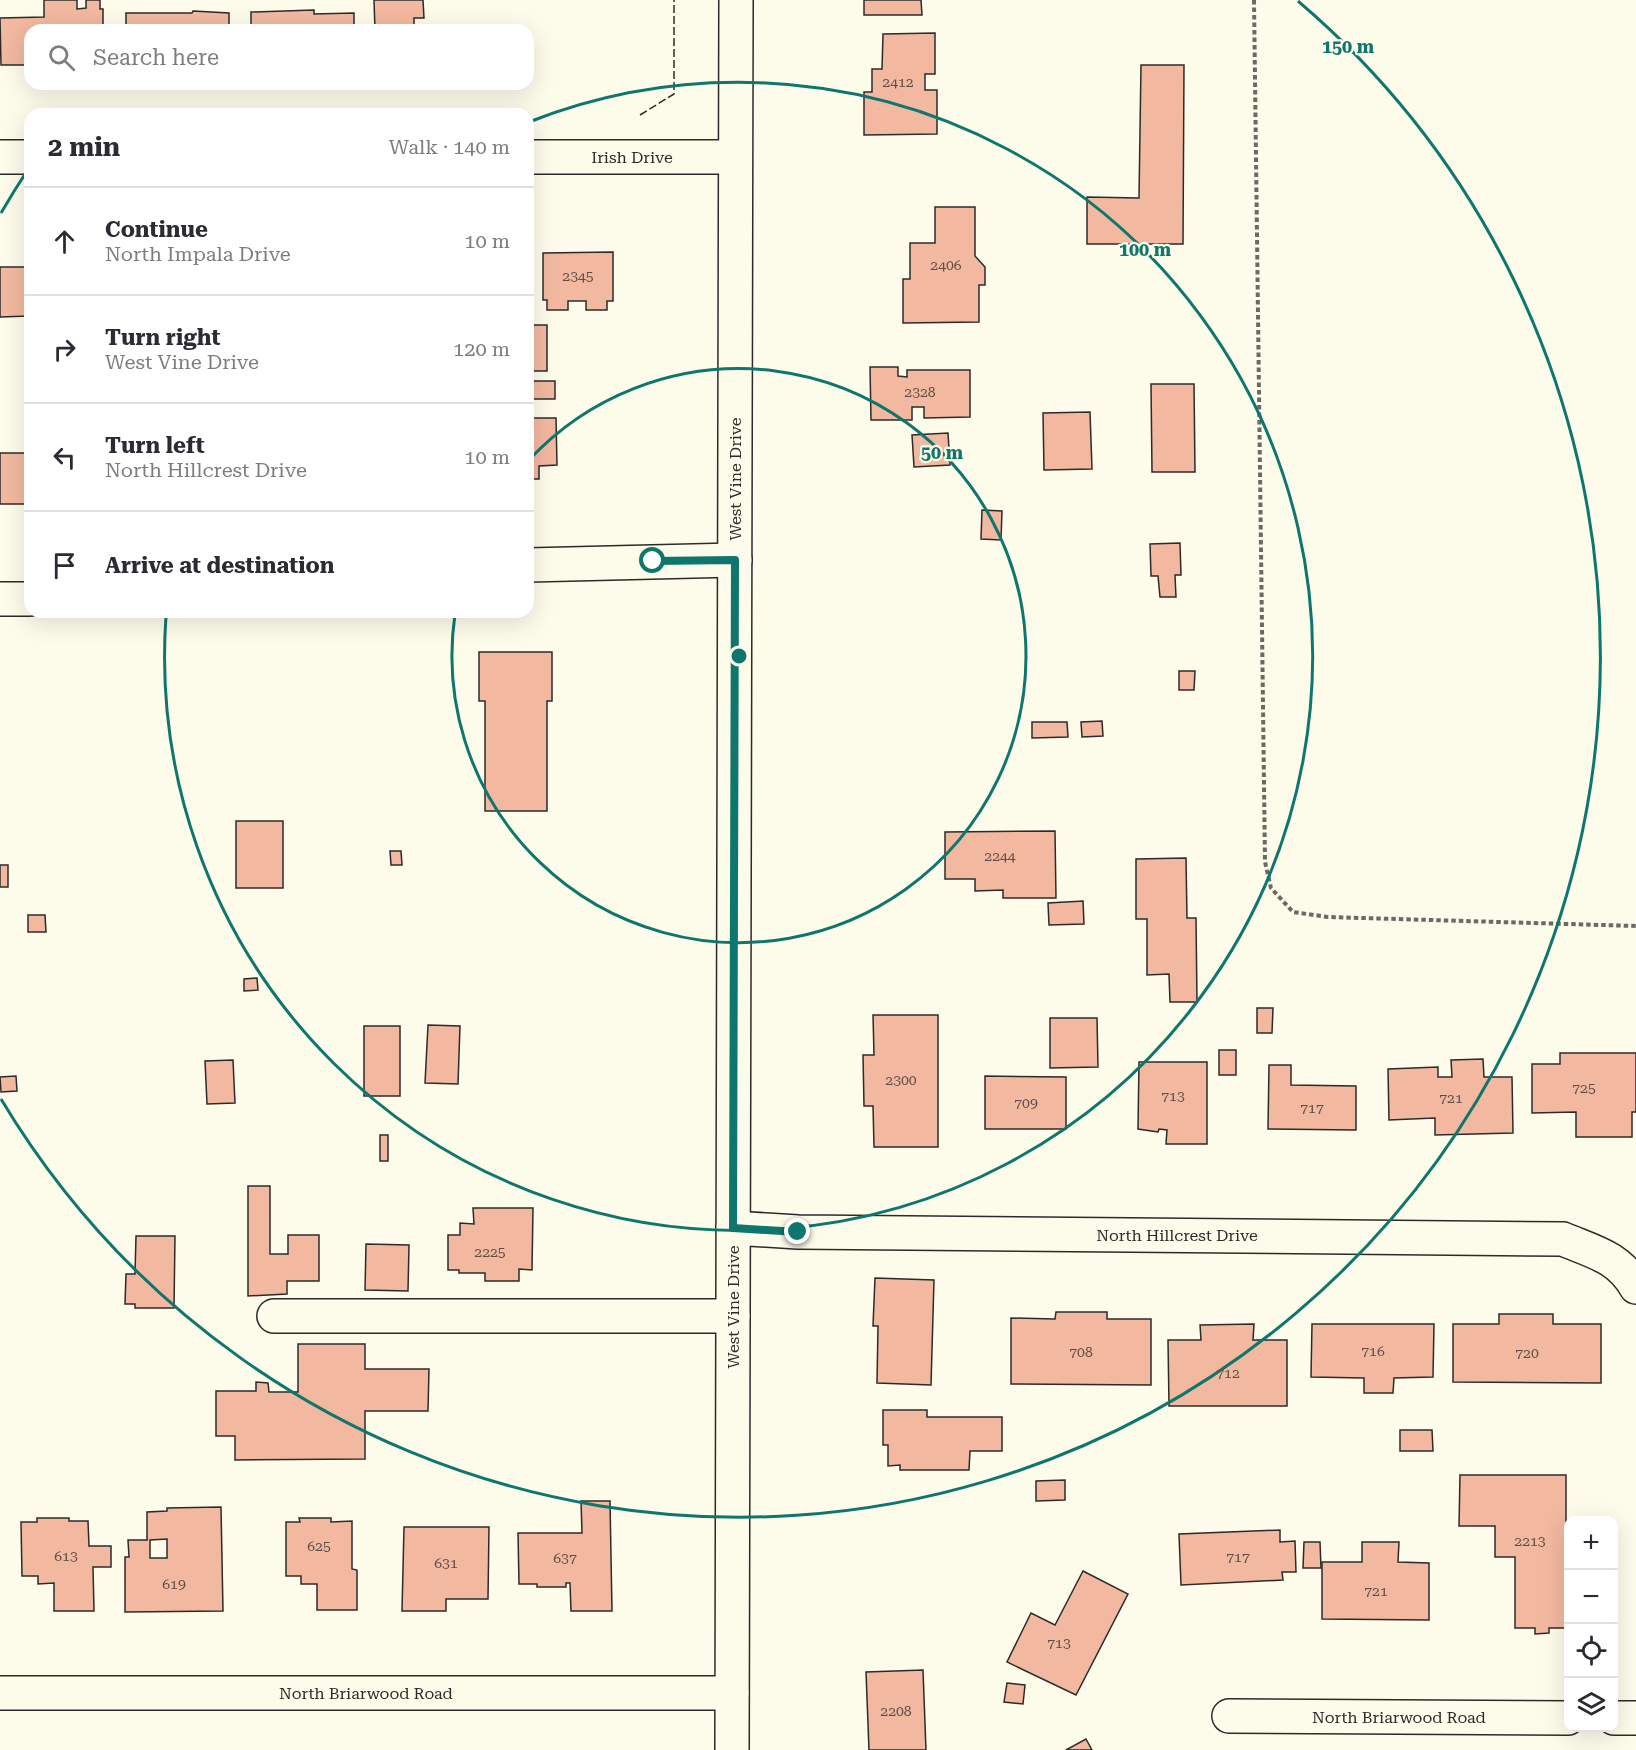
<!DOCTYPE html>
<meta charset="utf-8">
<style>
body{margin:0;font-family:"Roboto Serif",serif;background:#f7f7f7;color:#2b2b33}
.controls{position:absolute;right:18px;bottom:18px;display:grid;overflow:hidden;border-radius:12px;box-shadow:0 6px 24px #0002}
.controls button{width:54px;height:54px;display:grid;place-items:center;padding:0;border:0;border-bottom:2px solid #e1e1e2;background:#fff;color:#2b2b33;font:30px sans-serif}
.stop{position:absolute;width:18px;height:18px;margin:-14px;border:4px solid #0f766e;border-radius:50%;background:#fff}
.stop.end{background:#0f766e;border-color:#fff;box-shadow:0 2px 6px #0008}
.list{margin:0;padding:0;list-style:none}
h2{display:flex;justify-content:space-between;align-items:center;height:78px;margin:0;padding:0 24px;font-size:26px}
h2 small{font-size:20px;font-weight:400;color:#7c7c81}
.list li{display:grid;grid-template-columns:39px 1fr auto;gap:18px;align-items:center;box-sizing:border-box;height:108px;padding:0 24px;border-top:2px solid #e1e1e2}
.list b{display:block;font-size:22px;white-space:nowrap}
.list p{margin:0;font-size:20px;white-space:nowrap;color:#7c7c81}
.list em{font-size:20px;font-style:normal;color:#7c7c81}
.icon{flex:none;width:33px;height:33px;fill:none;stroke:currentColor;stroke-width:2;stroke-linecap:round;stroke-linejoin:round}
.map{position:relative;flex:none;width:1636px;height:1750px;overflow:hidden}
.search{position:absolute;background:#fff;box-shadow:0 6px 24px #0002;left:24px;top:24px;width:510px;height:66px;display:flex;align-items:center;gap:15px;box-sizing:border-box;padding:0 21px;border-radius:18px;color:#7c7c81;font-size:22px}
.panel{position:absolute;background:#fff;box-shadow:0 6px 24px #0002;left:24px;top:108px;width:510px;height:510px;border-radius:18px}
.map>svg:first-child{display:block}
.building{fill:#f2b8a0;stroke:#2b2b2b;stroke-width:1.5;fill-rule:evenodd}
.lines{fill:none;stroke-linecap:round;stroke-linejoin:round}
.minor-casing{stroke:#2b2b2b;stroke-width:36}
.path{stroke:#6a6964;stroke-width:4;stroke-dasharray:4.5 3;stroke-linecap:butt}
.minor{stroke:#fdfbea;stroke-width:33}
.fence{stroke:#2b2b2b;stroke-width:1.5;stroke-dasharray:8 3;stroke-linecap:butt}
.route{stroke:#0f766e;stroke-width:8}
.ring{fill:none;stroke:#0f766e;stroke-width:3}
.labels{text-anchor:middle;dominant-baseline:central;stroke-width:4.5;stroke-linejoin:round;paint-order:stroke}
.number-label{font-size:14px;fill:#5d4e48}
.street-label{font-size:16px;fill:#2b2b2b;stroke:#fdfbea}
.centre{fill:#0f766e;stroke:#fdfbea;stroke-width:3}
.ring-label{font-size:18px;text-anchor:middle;font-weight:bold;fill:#0f766e;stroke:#fdfbea;stroke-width:4.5;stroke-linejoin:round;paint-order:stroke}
</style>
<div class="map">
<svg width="1636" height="1750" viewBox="0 0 1636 1750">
<rect width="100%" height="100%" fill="#fdfbea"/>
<g class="building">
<polygon points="44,0 77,0 77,9 86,8 86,0 100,0 100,9 103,9 103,30 30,30 30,65 1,65 0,18 44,17"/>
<polygon points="374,0 423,0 424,18 414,18 414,30 375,30"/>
<polygon points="864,0 921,0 922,15 864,15"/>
<polygon points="314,10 314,14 354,13 354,30 251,30 251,12"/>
<polygon points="193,11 229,13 229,30 126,30 126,13 192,13"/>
<polygon points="935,33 935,74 925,74 925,90 937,90 937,134 864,135 864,92 872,92 872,69 882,69 883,34"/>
<polygon points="1141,65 1184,65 1183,244 1087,244 1087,197 1139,198"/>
<polygon points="935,207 975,207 975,256 985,267 985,285 979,285 979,322 903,323 903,279 910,279 910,243 935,243"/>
<polygon points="613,252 613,301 607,301 607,310 586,310 586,301 568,301 568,310 547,310 547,300 543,300 543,253"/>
<polygon points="0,267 30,267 30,331 29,316 0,317"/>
<rect x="528" y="325" width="19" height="46"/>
<polygon points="870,367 898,367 898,376 907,377 907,370 970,370 970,417 924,418 924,407 912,407 912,420 871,420"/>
<rect x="528" y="381" width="27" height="18"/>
<polygon points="1151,384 1194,384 1195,472 1152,472"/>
<polygon points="1090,412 1092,469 1044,470 1043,413"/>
<polygon points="528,418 556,418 557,465 539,466 539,479 528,479"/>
<polygon points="948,433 950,465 914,467 912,435"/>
<polygon points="0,453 29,453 30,504 0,504"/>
<polygon points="982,510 1002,511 1001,540 981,539"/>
<polygon points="1180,543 1181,575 1175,575 1176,597 1160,597 1158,576 1151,576 1150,544"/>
<polygon points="479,652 552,652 552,701 547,701 547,811 485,811 485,701 479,701"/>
<polygon points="1179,671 1195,671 1194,690 1179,690"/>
<polygon points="1102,721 1103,736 1082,737 1081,722"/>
<polygon points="1032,722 1067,722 1068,737 1032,738"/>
<rect x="236" y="821" width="47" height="67"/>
<polygon points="1055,831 1056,898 1003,898 1003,890 975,891 975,879 945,879 945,832"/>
<polygon points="390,851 401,851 402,865 391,865"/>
<polygon points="1186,858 1187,918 1196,918 1197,1002 1170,1002 1169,974 1147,975 1147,919 1136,919 1136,859"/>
<rect x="0" y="865" width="8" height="22"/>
<polygon points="1083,901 1084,924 1049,925 1048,903"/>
<polygon points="28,915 45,915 46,932 28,932"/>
<polygon points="257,978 258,990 244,991 244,979"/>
<polygon points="1257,1008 1273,1008 1272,1033 1257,1033"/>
<polygon points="873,1015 938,1015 938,1147 874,1147 873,1106 864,1106 863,1055 874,1055"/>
<polygon points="1050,1018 1097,1018 1098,1067 1050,1068"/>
<polygon points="428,1025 460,1026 458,1084 425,1083"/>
<rect x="364" y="1026" width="36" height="70"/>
<rect x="1219" y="1050" width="17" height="25"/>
<polygon points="1560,1053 1636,1053 1636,1112 1632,1112 1632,1137 1576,1137 1576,1112 1532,1113 1532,1064 1560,1064"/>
<polygon points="1483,1059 1484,1077 1512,1077 1513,1133 1435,1135 1435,1118 1389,1120 1388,1069 1438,1067 1438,1077 1452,1077 1451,1060"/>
<polygon points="233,1060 235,1103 207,1104 205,1061"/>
<polygon points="1139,1062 1207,1062 1207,1144 1166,1144 1167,1130 1159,1129 1158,1132 1138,1129"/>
<polygon points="1269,1065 1291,1065 1291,1085 1356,1086 1356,1130 1268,1129"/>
<polygon points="16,1076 17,1091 1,1092 0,1077"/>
<polygon points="985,1076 1066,1077 1066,1129 985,1129"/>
<rect x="380" y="1135" width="8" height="26"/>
<polygon points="248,1186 270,1186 270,1254 288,1254 288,1235 319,1235 319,1281 287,1281 287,1294 248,1296"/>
<polygon points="473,1208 533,1208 532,1270 519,1269 519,1281 485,1281 485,1273 459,1273 459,1270 448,1270 448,1235 460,1235 460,1223 474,1224"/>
<polygon points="136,1236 175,1236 174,1308 135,1308 135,1304 125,1304 126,1274 135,1274"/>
<polygon points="366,1244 409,1245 408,1291 365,1290"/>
<polygon points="875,1278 934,1280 931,1385 877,1383 878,1326 873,1326"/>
<polygon points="1056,1312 1107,1312 1107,1319 1151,1319 1151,1385 1011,1384 1011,1318 1055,1319"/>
<polygon points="1499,1314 1553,1314 1553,1324 1601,1324 1601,1383 1453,1382 1453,1324 1499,1324"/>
<polygon points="1254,1324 1253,1340 1287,1340 1287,1406 1169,1406 1168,1340 1201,1340 1200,1325"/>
<polygon points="1312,1324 1434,1324 1433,1377 1394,1378 1393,1393 1364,1393 1364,1378 1311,1377"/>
<polygon points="298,1344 365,1344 365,1369 429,1369 428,1411 365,1411 365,1459 235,1460 235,1436 216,1436 216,1391 256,1391 256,1382 268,1383 269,1392 298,1392"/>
<polygon points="883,1410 927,1410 927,1417 1002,1417 1002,1451 970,1451 969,1470 900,1470 900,1465 888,1466 888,1445 883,1445"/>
<polygon points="1400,1430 1432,1430 1433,1451 1400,1451"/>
<polygon points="1460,1475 1566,1475 1566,1628 1549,1628 1549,1633 1535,1634 1535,1628 1515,1628 1515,1557 1495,1557 1495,1526 1459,1526"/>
<polygon points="1065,1480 1065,1500 1036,1501 1036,1481"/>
<polygon points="581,1501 610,1501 612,1611 571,1611 570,1583 566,1583 566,1587 537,1587 537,1584 519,1584 518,1533 582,1533"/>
<path d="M221 1507 223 1611 125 1612V1557H129L128 1540H147V1512L167 1511V1508ZM167 1539V1558H150V1540Z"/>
<polygon points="37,1518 69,1518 69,1521 88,1521 89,1546 111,1546 111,1567 93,1567 94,1611 54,1611 54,1583 38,1584 38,1576 22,1576 21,1522 37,1522"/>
<polygon points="299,1518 331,1518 331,1522 352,1521 352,1569 357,1570 357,1610 317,1610 317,1584 301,1584 301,1576 286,1576 286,1522 300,1522"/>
<polygon points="404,1527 489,1527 488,1599 446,1599 446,1611 402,1611"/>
<polygon points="1280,1530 1280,1542 1295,1541 1296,1572 1282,1572 1283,1580 1181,1585 1179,1534"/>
<polygon points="1304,1542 1320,1542 1321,1568 1303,1568"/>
<polygon points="1362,1542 1399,1542 1398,1562 1429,1563 1429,1620 1322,1619 1322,1562 1362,1562"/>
<polygon points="1083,1571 1128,1594 1076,1695 1007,1662 1031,1613 1055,1625"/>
<polygon points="923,1670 926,1750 869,1750 866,1672"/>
<polygon points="1007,1683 1025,1685 1023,1704 1004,1702"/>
<polygon points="1086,1739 1092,1750 1066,1750"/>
</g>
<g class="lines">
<g class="minor-casing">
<g id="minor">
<polyline points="0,157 30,157"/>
<polyline points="528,157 735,157"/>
<polyline points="528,565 735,560"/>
<polyline points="0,599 30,599"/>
<path d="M733 1228 798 1232 1563 1239C1594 1252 1619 1257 1636 1287"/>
<polyline points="274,1316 733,1316"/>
<polyline points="0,1693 732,1693"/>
<polyline points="1229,1716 1568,1718"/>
<polyline points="1614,1718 1636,1718"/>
<polyline points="732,1750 736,0"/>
</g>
</g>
<polyline class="path" points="1254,0 1265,862 1271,888 1293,912 1328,917 1636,926"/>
<use href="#minor" class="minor"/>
<polyline class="fence" points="640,115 674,94 674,0"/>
</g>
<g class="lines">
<polyline class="route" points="653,561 735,560 733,1228 798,1232"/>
</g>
<g class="ring">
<path d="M529 460A287 287 0 1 1 455 614"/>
<path d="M529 122A574 574 0 1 1 166 616"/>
<path d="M1 213A861 861 0 0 1 29 168M1298 1A861 861 0 1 1 1 1099"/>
</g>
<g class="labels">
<g class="number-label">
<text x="898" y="82">2412</text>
<text x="946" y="265">2406</text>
<text x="578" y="276">2345</text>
<text x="920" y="392">2328</text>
<text x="1000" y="856">2244</text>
<text x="901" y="1080">2300</text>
<text x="1584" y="1088">725</text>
<text x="1173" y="1096">713</text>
<text x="1451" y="1098">721</text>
<text x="1026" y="1103">709</text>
<text x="1312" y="1108">717</text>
<text x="490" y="1252">2225</text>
<text x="1373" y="1351">716</text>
<text x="1081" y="1352">708</text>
<text x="1527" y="1353">720</text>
<text x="1228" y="1373">712</text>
<text x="1530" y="1541">2213</text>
<text x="319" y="1546">625</text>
<text x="66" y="1556">613</text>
<text x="1238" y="1557">717</text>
<text x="565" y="1558">637</text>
<text x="446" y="1563">631</text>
<text x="174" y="1584">619</text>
<text x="1376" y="1591">721</text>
<text x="1059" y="1643">713</text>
<text x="896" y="1711">2208</text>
</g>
<g class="street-label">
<text x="632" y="157">Irish Drive</text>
<text transform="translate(735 479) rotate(-90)">West Vine Drive</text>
<text x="1177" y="1235">North Hillcrest Drive</text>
<text transform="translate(733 1307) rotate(-90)">West Vine Drive</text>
<text x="366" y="1693">North Briarwood Road</text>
<text x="1399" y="1717">North Briarwood Road</text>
</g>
</g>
<circle cx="739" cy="656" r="9" class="centre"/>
<g class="ring-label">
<text x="1348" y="53">150 m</text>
<text x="1145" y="256">100 m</text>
<text x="942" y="459">50 m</text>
</g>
</svg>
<div class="controls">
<button>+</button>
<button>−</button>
<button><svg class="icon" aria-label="locate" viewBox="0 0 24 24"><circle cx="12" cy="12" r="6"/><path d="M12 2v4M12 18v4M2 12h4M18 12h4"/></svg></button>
<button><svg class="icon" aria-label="layers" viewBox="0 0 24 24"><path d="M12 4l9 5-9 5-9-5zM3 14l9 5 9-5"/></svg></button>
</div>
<div class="stop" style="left:653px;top:561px"></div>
<div class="stop end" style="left:798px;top:1232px"></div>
<div class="search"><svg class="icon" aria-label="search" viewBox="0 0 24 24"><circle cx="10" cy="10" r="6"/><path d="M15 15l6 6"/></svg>Search here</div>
<section class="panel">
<h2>2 min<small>Walk · 140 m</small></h2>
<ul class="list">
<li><svg class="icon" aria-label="ahead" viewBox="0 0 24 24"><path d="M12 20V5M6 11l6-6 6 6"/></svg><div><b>Continue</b><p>North Impala Drive</p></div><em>10 m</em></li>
<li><svg class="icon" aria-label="right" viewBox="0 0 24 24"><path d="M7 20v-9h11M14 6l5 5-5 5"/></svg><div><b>Turn right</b><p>West Vine Drive</p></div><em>120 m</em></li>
<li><svg class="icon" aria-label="left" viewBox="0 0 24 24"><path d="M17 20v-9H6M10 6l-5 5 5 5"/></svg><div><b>Turn left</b><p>North Hillcrest Drive</p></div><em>10 m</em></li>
<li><svg class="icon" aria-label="arrive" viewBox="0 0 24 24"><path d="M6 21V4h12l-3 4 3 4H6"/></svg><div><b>Arrive at destination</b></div></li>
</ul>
</section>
</div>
